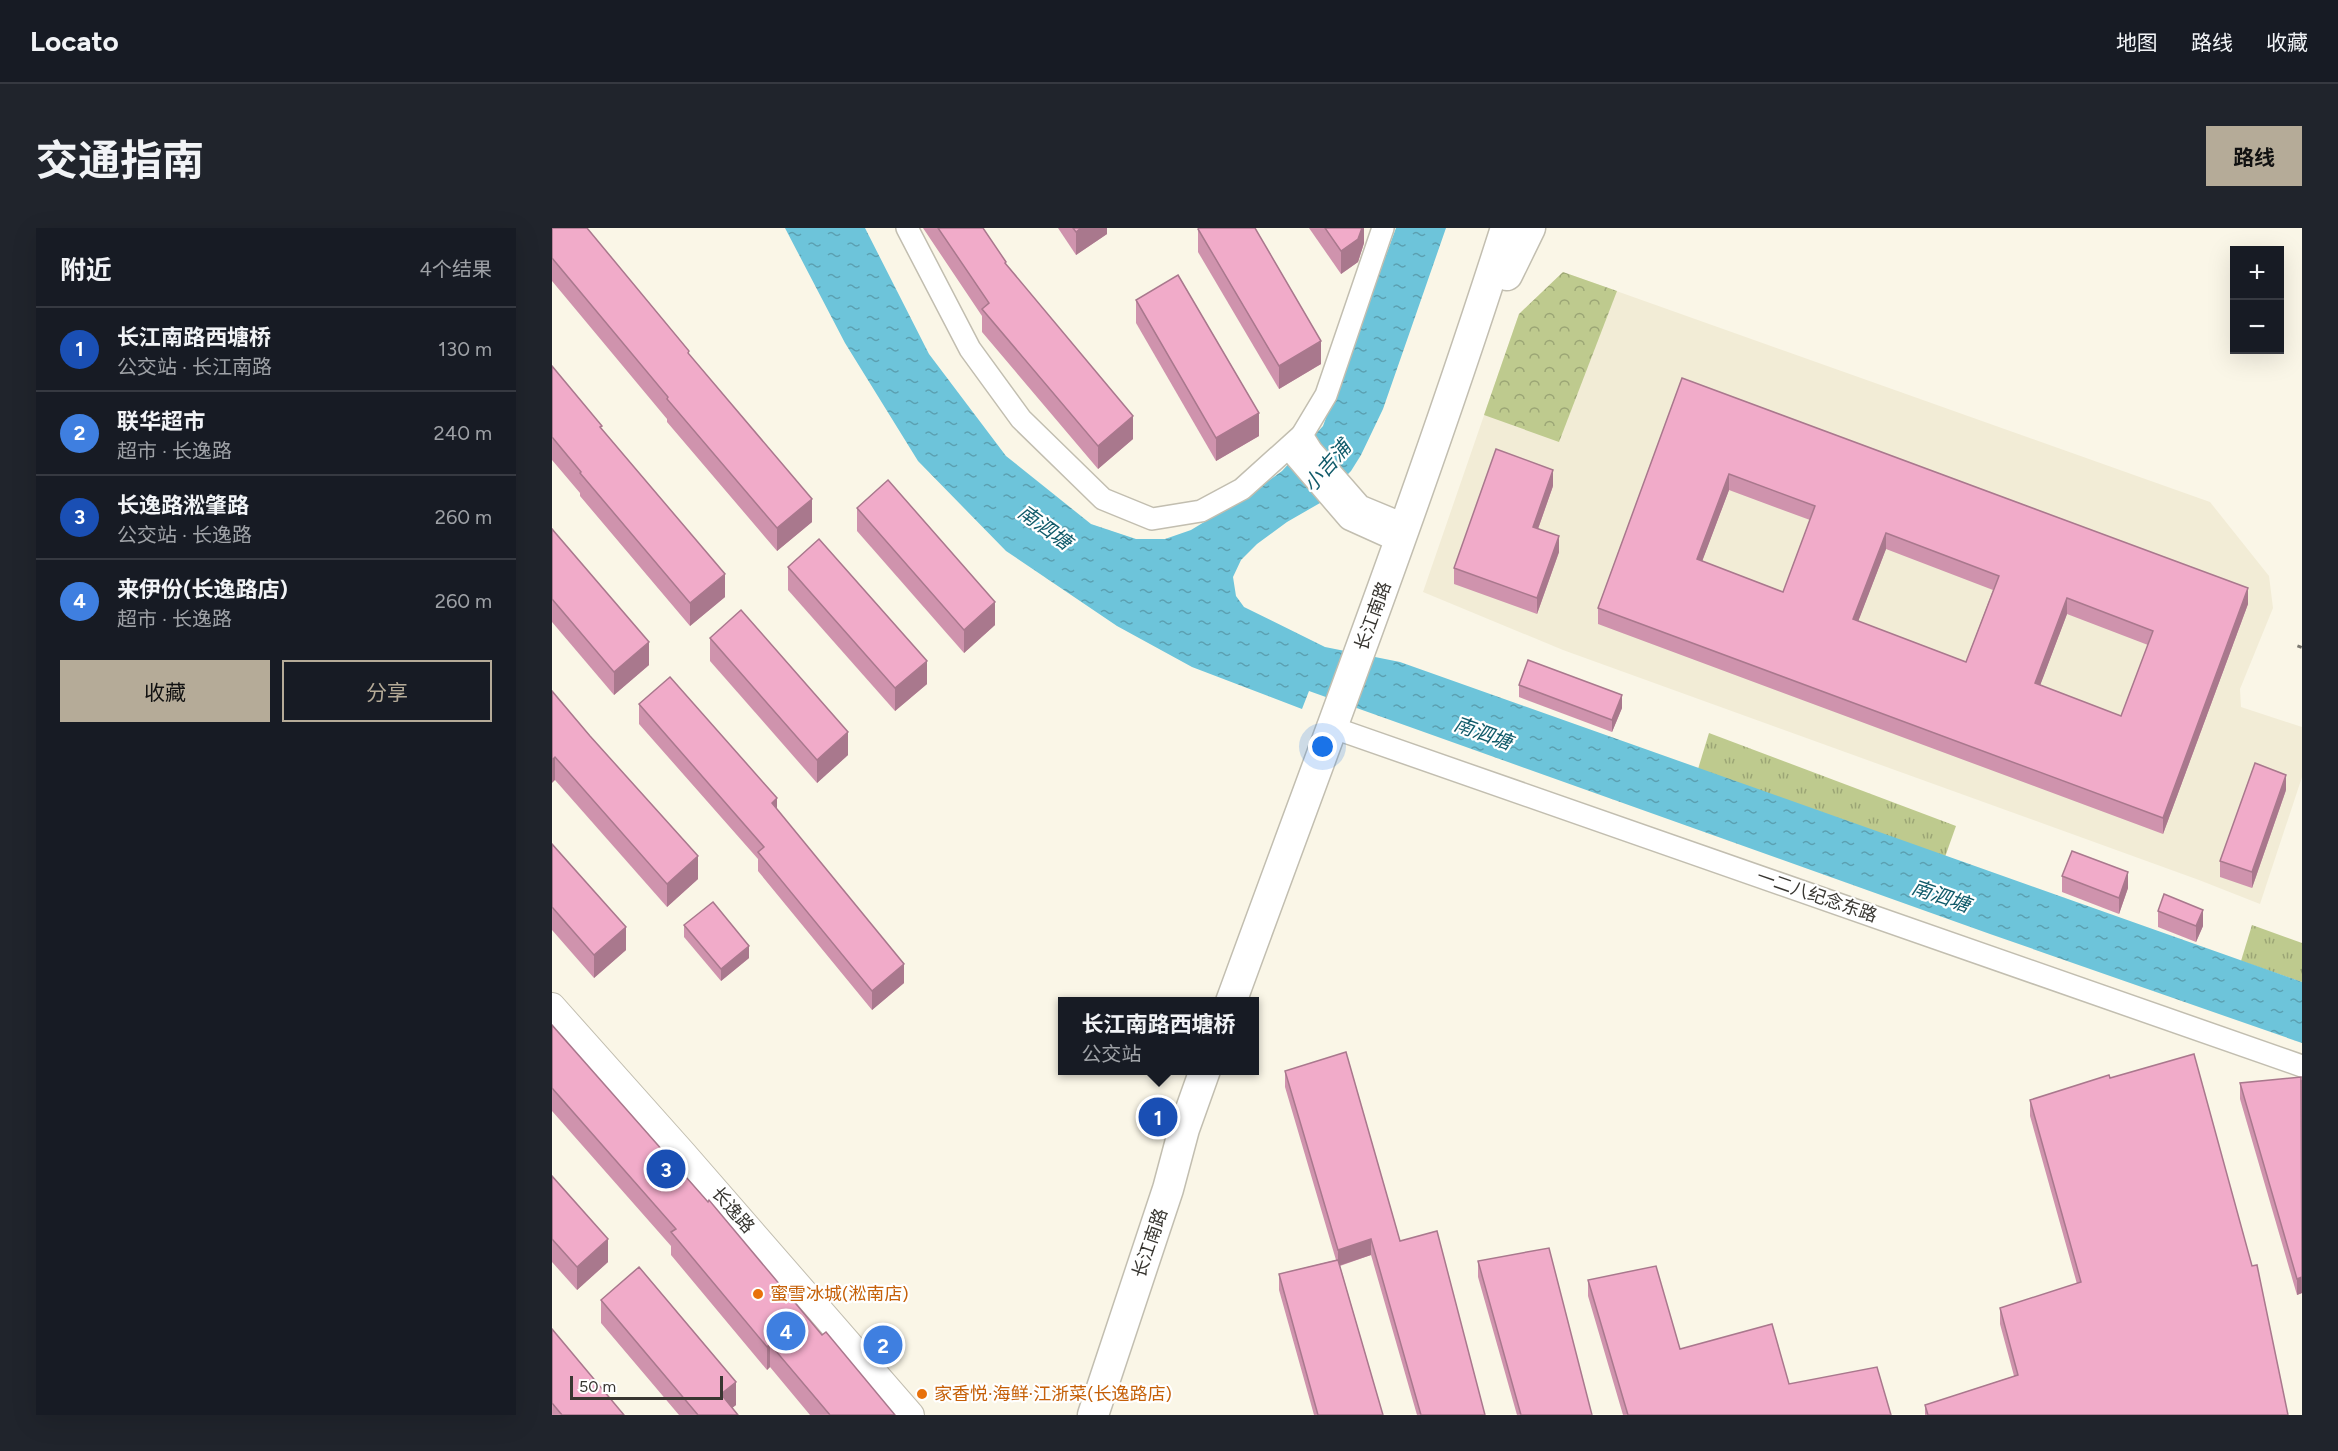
<!DOCTYPE html>
<html lang="zh">
<meta charset="utf-8">
<style>
body{margin:0;font-family:Figtree,"Noto Sans SC",sans-serif;background:#20242c;color:#f1f3f6}
.controls{position:absolute;right:18px;top:18px;display:grid;overflow:hidden;border-radius:0px;box-shadow:0 6px 24px #0002}
.controls button{width:54px;height:54px;display:grid;place-items:center;padding:0;border:0;border-bottom:2px solid #363941;background:#171b24;color:#f1f3f6;font:30px sans-serif}
.scale{position:absolute;left:18px;bottom:15px;width:153px;box-sizing:border-box;padding-left:6px;border:3px solid #383631;border-top:0;font-size:16px;line-height:21px;white-space:nowrap;color:#383631;-webkit-text-stroke:4px #fff;paint-order:stroke}
.you{position:absolute;left:771px;top:519px;width:21px;height:21px;margin:-15px;border:4px solid #fff;border-radius:50%;background:#1a73e8;box-shadow:0 0 0 9px #1a73e833}
.badge{display:grid;place-items:center;width:39px;height:39px;border-radius:50%;background:#b5ab98;color:#fff;font-size:20px;font-weight:700}
.pin{position:absolute;translate:-50% -50%;border:3px solid #fff;box-shadow:0 2px 6px #0006}
.popup{position:absolute;left:506px;top:769px;width:201px;height:78px;box-sizing:border-box;display:grid;place-content:center;border-radius:0px;background:#171b24;filter:drop-shadow(0 2px 4px #0005);font-size:20px;white-space:nowrap;color:#9ea1a6}
.popup b{font-size:22px;color:#f1f3f6}
.popup::after{content:'';position:absolute;left:50%;top:100%;margin-left:-12px;border:12px solid transparent;border-top-color:#171b24}
.list{margin:0;padding:0;list-style:none}
h2{display:flex;justify-content:space-between;align-items:center;height:78px;margin:0;padding:0 24px;font-size:26px}
h2 small{font-size:20px;font-weight:400;color:#9ea1a6}
.list li{display:grid;grid-template-columns:39px 1fr auto;gap:18px;align-items:center;box-sizing:border-box;height:84px;padding:0 24px;border-top:2px solid #363941}
.list b{display:block;font-size:22px;white-space:nowrap}
.list p{margin:0;font-size:20px;white-space:nowrap;color:#9ea1a6}
.list em{font-size:20px;font-style:normal;color:#9ea1a6}
.actions{display:flex;gap:12px;padding:18px 24px}
.actions a{flex:1;padding:14px 0;border:2px solid #b5ab98;border-radius:0px;text-align:center;font-size:21px;color:#b5ab98}
.actions .main{background:#b5ab98;color:#111}
.map{position:relative;flex:none;width:1750px;height:1187px;overflow:hidden;border-radius:0px}
header{display:flex;align-items:center;gap:36px;box-sizing:border-box;height:84px;padding:0 30px;background:#171b24;border-bottom:2px solid #363941}
header strong{font-size:28px}
nav{display:flex;gap:33px;margin-inline-start:auto;font-size:21px}
.intro{display:flex;align-items:center;justify-content:space-between;box-sizing:border-box;height:144px;padding:0 36px}
h1{margin:0;font-size:42px}
.button{padding:15px 27px;border-radius:0px;background:#b5ab98;color:#111;font-size:21px;font-weight:700}
main{display:flex;gap:36px;padding:0 36px}
aside{flex:1;background:#171b24;border-radius:0px;box-shadow:0 6px 24px #0002}
.map>svg:first-child{display:block}
.built{fill:#f2ecd6}
.grass{fill:url(#grass-tufts)}
.forest{fill:url(#forest-crowns)}
.water{fill:url(#water-ripples)}
.lines{fill:none;stroke-linecap:round;stroke-linejoin:round}
.minor-casing{stroke:#c2beb0;stroke-width:24}
.tertiary-casing{stroke:#c2beb0;stroke-width:28}
.secondary-casing{stroke:#c2beb0;stroke-width:33}
.minor{stroke:#fff;stroke-width:21}
.tertiary{stroke:#fff;stroke-width:26}
.secondary{stroke:#fff;stroke-width:30}
.rail{stroke:#7c7971;stroke-width:4.5;stroke-dasharray:3 6;stroke-linecap:butt}
.wall{fill:#cf93ad;fill-rule:evenodd}
.shaded-wall{fill:#a9788d}
.building{fill:#f1abc9;stroke:#a9788d;stroke-width:1.5;fill-rule:evenodd}
.food-dot{fill:#e8710a;stroke:#fff;stroke-width:2}
.labels{text-anchor:middle;dominant-baseline:central;stroke-width:4.5;stroke-linejoin:round;paint-order:stroke}
.street-label{font-size:18px;fill:#383631;stroke:#fff}
.food-label{font-size:18px;fill:#c56008;stroke:#fff;text-anchor:start}
.water-label{font-size:20px;font-style:italic;fill:#115b6a;stroke:#fff}
</style>
<header>
<strong>Locato</strong>
<nav><a>地图</a><a>路线</a><a>收藏</a></nav>
</header>
<div class="intro"><h1>交通指南</h1><a class="button">路线</a></div>
<main>
<aside>
<h2>附近<small>4个结果</small></h2>
<ul class="list">
<li><span class="badge" style="background:#1a4fb4">1</span><div><b>长江南路西塘桥</b><p>公交站 · 长江南路</p></div><em>130 m</em></li>
<li><span class="badge" style="background:#3f7fe0">2</span><div><b>联华超市</b><p>超市 · 长逸路</p></div><em>240 m</em></li>
<li><span class="badge" style="background:#1a4fb4">3</span><div><b>长逸路淞肇路</b><p>公交站 · 长逸路</p></div><em>260 m</em></li>
<li><span class="badge" style="background:#3f7fe0">4</span><div><b>来伊份(长逸路店)</b><p>超市 · 长逸路</p></div><em>260 m</em></li>
</ul>
<div class="actions"><a class="main">收藏</a><a>分享</a></div>
</aside>
<div class="map">
<svg width="1750" height="1187" viewBox="0 0 1750 1187">
<defs>
<pattern id="grass-tufts" width="24" height="20" patternUnits="userSpaceOnUse" patternTransform="scale(1.5)"><rect width="24" height="20" fill="#beca8e"/><path d="M3 7l-1-3M5 7V3M7 7l1-3M15 17l-1-3M17 17v-4M19 17l1-3" fill="none" stroke="#9ba575"/></pattern>
<pattern id="forest-crowns" width="20" height="18" patternUnits="userSpaceOnUse" patternTransform="scale(1.5)"><rect width="20" height="18" fill="#beca8e"/><path d="M2 6a3 3 0 1 1 6 0M12 15a3 3 0 1 1 6 0" fill="none" stroke="#9ba575"/></pattern>
<pattern id="water-ripples" width="26" height="14" patternUnits="userSpaceOnUse" patternTransform="scale(1.5)"><rect width="26" height="14" fill="#6dc4da"/><path d="M2 4q2-2 4 0t4 0M15 11q2-2 4 0t4 0" fill="none" stroke="#5ba0b1"/></pattern>
</defs>
<rect width="100%" height="100%" fill="#faf6e7"/>
<polygon class="built" points="1011,44 1658,274 1717,348 1721,380 1688,461 1689,479 1750,499 1750,549 1708,676 1647,652 1011,422 871,364 967,86"/>
<g class="grass">
<polygon points="1157,505 1404,598 1393,629 1146,541"/>
<polygon points="1700,697 1750,715 1750,754 1689,733"/>
</g>
<polygon class="forest" points="1011,44 1065,63 1007,214 932,187 967,86"/>
<polygon class="water" points="233,0 313,0 377,126 454,228 539,296 584,311 613,311 639,302 697,267 730,243 771,198 844,0 894,0 831,181 809,227 799,243 768,275 735,294 705,316 689,332 681,349 684,368 692,379 773,419 848,434 1750,754 1750,815 1438,706 757,463 750,481 640,439 565,398 454,323 366,233 293,115"/>
<g class="lines">
<g class="minor-casing">
<g id="minor">
<polyline points="355,0 418,121 469,191 551,271 600,291 649,283 690,261 750,207 774,167 831,0"/>
<polyline points="750,207 760,223 808,278 854,297"/>
<polyline points="737,221 797,291 848,314"/>
<polyline points="779,499 1750,838"/>
</g>
</g>
<g class="tertiary-casing">
<polyline id="tertiary" points="0,778 131,925 359,1187"/>
</g>
<g class="secondary-casing">
<g id="secondary">
<polyline points="955,47 978,0"/>
<path d="M679 774C773 516 871 261 954 0"/>
<polyline points="541,1187 616,961 632,901 653,842"/>
</g>
</g>
<use href="#minor" class="minor"/>
<use href="#tertiary" class="tertiary"/>
<use href="#secondary" class="secondary"/>
<polyline class="rail" points="1747,420 1750,412"/>
</g>
<g class="wall">
<polygon points="0,0 137,127 260,294 225,323 115,194 115,191 0,53"/>
<polygon points="371,0 431,0 454,38 581,211 546,241 430,104 430,88"/>
<polygon points="506,0 555,0 555,6 524,27"/>
<polygon points="757,0 812,0 812,15 806,34 789,46"/>
<polygon points="646,1 769,136 727,161 646,24"/>
<polygon points="584,72 707,208 664,233 584,95"/>
<polygon points="0,138 50,201 173,369 138,398 28,268 28,265 0,232"/>
<path d="M1130 150 1696 376 1611 606 1046 396V380ZM1177 262 1258 292 1231 364 1150 333ZM1334 321 1441 362 1414 434 1306 393ZM1515 386 1596 417 1569 488 1488 457Z"/>
<polygon points="1001,258 986,301 1007,324 985,386 902,356 902,340"/>
<polygon points="305,280 443,397 412,425 305,303"/>
<polygon points="0,300 97,437 62,467 0,394"/>
<polygon points="236,339 375,456 343,483 236,362"/>
<polygon points="158,410 296,527 265,555 158,433"/>
<polygon points="967,457 1070,480 1060,504 967,469"/>
<polygon points="0,463 146,651 115,679 3,552"/>
<polygon points="87,476 352,755 320,782 206,643 206,631 87,496"/>
<polygon points="1734,562 1700,660 1668,649 1668,633"/>
<polygon points="0,616 74,722 42,750 0,702"/>
<polygon points="1510,648 1576,660 1567,686 1510,664"/>
<polygon points="1606,683 1651,698 1644,714 1606,699"/>
<polygon points="132,697 197,730 169,753 132,709"/>
<polygon points="0,797 270,1107 343,1187 258,1187 218,1139 215,1142 119,1027 119,1018 0,883"/>
<polygon points="733,843 848,1013 933,1187 865,1187 819,1027 788,1038 831,1187 762,1187 727,1062 727,1046 784,1032 733,859"/>
<polygon points="1558,850 1736,1187 1373,1187 1373,1177 1462,1148 1448,1096 1448,1080 1525,1056 1478,888 1478,872"/>
<polygon points="1750,852 1750,1065 1745,1067 1688,871 1688,855"/>
<polygon points="0,948 56,1034 25,1062 0,1034"/>
<polygon points="926,1033 1040,1187 965,1187 926,1049"/>
<polygon points="1036,1052 1128,1121 1237,1156 1339,1187 1071,1187 1036,1068"/>
<polygon points="49,1072 184,1177 180,1180 186,1187 127,1187 49,1095"/>
<polygon points="0,1101 72,1187 0,1187"/>
</g>
<g class="shaded-wall">
<polygon points="529,0 555,0 555,6 524,27 524,4"/>
<polygon points="810,0 812,0 812,15 806,34 789,46 789,23"/>
<polygon points="769,113 769,136 727,161 727,138"/>
<polygon points="707,185 707,208 664,233 664,210"/>
<polygon points="581,188 581,211 546,241 546,218"/>
<polygon points="1001,242 1001,258 981,315 981,299"/>
<polygon points="1177,246 1177,262 1145,347 1145,331"/>
<polygon points="260,271 260,294 225,323 225,300"/>
<polygon points="1334,305 1334,321 1301,407 1301,391"/>
<polygon points="1007,308 1007,324 985,386 985,370"/>
<polygon points="173,346 173,369 138,398 138,375"/>
<polygon points="1696,360 1696,376 1611,606 1611,590"/>
<polygon points="1515,370 1515,386 1483,471 1483,455"/>
<polygon points="443,374 443,397 412,425 412,402"/>
<polygon points="97,414 97,437 62,467 62,444"/>
<polygon points="375,433 375,456 343,483 343,460"/>
<polygon points="1070,467 1070,480 1060,504 1060,492"/>
<polygon points="296,504 296,527 265,555 265,532"/>
<polygon points="3,529 3,552 0,555 0,532"/>
<polygon points="1734,547 1734,562 1700,660 1700,644"/>
<polygon points="225,570 225,589 220,575"/>
<polygon points="146,628 146,651 115,679 115,656"/>
<polygon points="1576,644 1576,660 1567,686 1567,670"/>
<polygon points="1651,682 1651,698 1644,714 1644,698"/>
<polygon points="74,699 74,722 42,750 42,727"/>
<polygon points="197,718 197,730 169,753 169,741"/>
<polygon points="352,736 352,755 320,782 320,763"/>
<polygon points="56,1011 56,1034 25,1062 25,1039"/>
<polygon points="819,1011 819,1027 786,1038 786,1022"/>
<polygon points="1750,1049 1750,1065 1745,1067 1745,1051"/>
<polygon points="218,1116 218,1139 215,1142 215,1119"/>
<polygon points="184,1154 184,1177 171,1187 169,1166"/>
</g>
<g class="building">
<polygon points="0,0 35,0 137,123 136,125 260,271 225,300 115,171 116,169 0,30"/>
<polygon points="386,0 431,0 454,34 453,35 581,188 546,218 430,81 437,75"/>
<polygon points="521,0 529,0 524,4"/>
<polygon points="647,0 703,0 769,113 727,138 646,1"/>
<polygon points="773,0 810,0 806,11 789,23"/>
<polygon points="626,47 707,185 664,210 584,72"/>
<polygon points="0,138 50,198 48,199 173,346 138,375 28,245 29,244 0,209"/>
<path d="M1130 150 1696 360 1611 590 1046 380ZM1177 246 1263 278 1231 364 1145 331ZM1334 305 1447 348 1414 434 1301 391ZM1515 370 1601 403 1569 488 1483 455Z"/>
<polygon points="944,221 1001,242 981,299 1007,308 985,370 902,340"/>
<polygon points="336,252 443,374 412,402 305,280"/>
<polygon points="0,301 97,414 62,444 0,371"/>
<polygon points="267,311 375,433 343,460 236,339"/>
<polygon points="189,382 296,504 265,532 158,410"/>
<polygon points="976,432 1070,467 1060,492 967,457"/>
<polygon points="118,449 225,570 220,575 352,736 320,763 206,624 212,619 87,476"/>
<polygon points="0,463 38,508 146,628 115,656 3,529 0,532"/>
<polygon points="1703,535 1734,547 1700,644 1668,633"/>
<polygon points="0,616 74,699 42,727 0,679"/>
<polygon points="1520,623 1576,644 1567,670 1510,648"/>
<polygon points="1612,666 1651,682 1644,698 1606,683"/>
<polygon points="161,674 197,718 169,741 132,697"/>
<polygon points="0,797 156,974 157,972 270,1107 274,1104 343,1187 278,1187 218,1116 215,1119 119,1004 124,1001 0,860"/>
<polygon points="794,824 848,1013 885,1003 933,1187 869,1187 819,1011 786,1022 733,843"/>
<polygon points="1642,826 1700,1038 1705,1037 1736,1187 1376,1187 1373,1177 1466,1147 1448,1080 1529,1054 1478,872 1557,847 1558,850"/>
<polygon points="1749,849 1750,1049 1745,1051 1688,855"/>
<polygon points="0,948 56,1011 25,1039 0,1011"/>
<polygon points="997,1020 1040,1187 969,1187 926,1033"/>
<polygon points="786,1032 831,1187 766,1187 727,1046"/>
<polygon points="1104,1038 1128,1121 1220,1096 1237,1156 1325,1139 1339,1187 1076,1187 1036,1052"/>
<polygon points="87,1039 184,1154 169,1166 186,1187 146,1187 49,1072"/>
<polygon points="0,1101 72,1187 10,1187 0,1175"/>
</g>
<g class="food-dot">
<circle cx="206" cy="1066" r="6"/>
<circle cx="370" cy="1166" r="6"/>
</g>
<g class="labels">
<g class="street-label">
<text transform="translate(821 388) rotate(-70)">长江南路</text>
<text transform="translate(1265 668) rotate(19)">一二八纪念东路</text>
<text transform="translate(181 982) rotate(49)">长逸路</text>
<text transform="translate(598 1015) rotate(-71)">长江南路</text>
</g>
<g class="food-label">
<text x="218" y="1066">蜜雪冰城(淞南店)</text>
<text x="382" y="1166">家香悦·海鲜·江浙菜(长逸路店)</text>
</g>
<g class="water-label">
<text transform="translate(775 238) rotate(-49)">小吉浦</text>
<text transform="translate(493 299) rotate(36)">南泗塘</text>
<text transform="translate(931 505) rotate(20)">南泗塘</text>
<text transform="translate(1389 668) rotate(19)">南泗塘</text>
</g>
</g>
</svg>
<div class="controls">
<button>+</button>
<button>−</button>
</div>
<div class="scale">50 m</div>
<div class="you"></div>
<div class="pin badge" style="left:606px;top:889px;background:#1a4fb4">1</div>
<div class="popup"><b>长江南路西塘桥</b>公交站</div>
<div class="pin badge" style="left:331px;top:1117px;background:#3f7fe0">2</div>
<div class="pin badge" style="left:114px;top:941px;background:#1a4fb4">3</div>
<div class="pin badge" style="left:234px;top:1103px;background:#3f7fe0">4</div>
</div>
</main>
